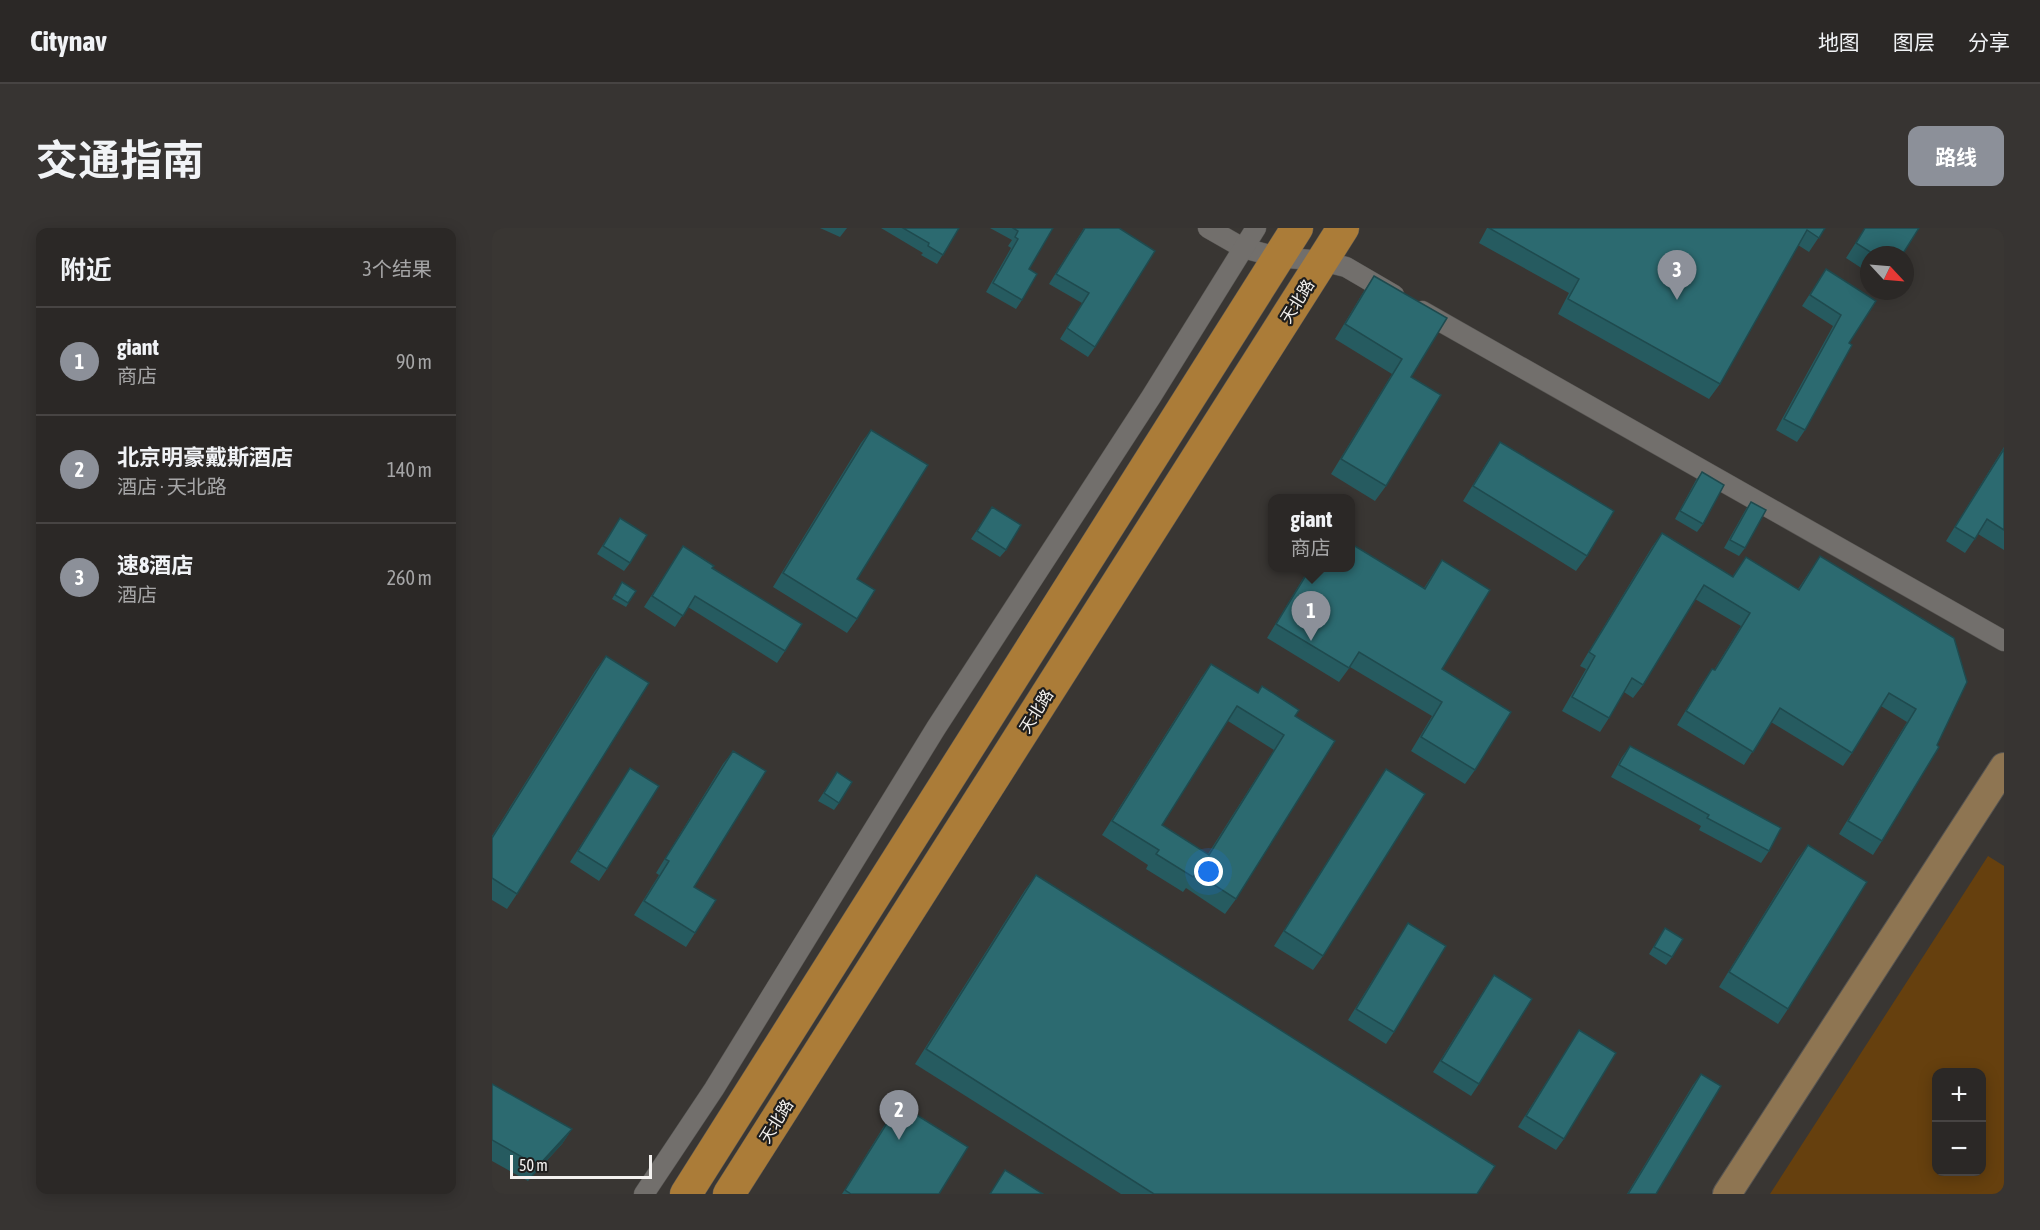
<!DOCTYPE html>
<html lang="zh">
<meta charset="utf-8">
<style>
body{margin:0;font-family:"Asap Condensed","Noto Sans SC",sans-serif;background:#373432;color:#f1f3f6}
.controls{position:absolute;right:18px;bottom:18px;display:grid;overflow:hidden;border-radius:12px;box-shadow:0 3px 15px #0003}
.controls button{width:54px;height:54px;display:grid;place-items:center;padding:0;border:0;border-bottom:2px solid #474443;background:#2b2826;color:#f1f3f6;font:30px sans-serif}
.compass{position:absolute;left:1368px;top:18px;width:54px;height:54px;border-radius:50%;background:#2b2826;box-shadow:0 3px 15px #0003;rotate:116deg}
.scale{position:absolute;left:18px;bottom:15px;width:142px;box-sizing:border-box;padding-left:6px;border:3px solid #f4f2f0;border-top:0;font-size:16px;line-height:21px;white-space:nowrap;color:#f4f2f0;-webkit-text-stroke:4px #1f1e1d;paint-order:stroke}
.you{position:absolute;left:717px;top:644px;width:21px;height:21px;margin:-15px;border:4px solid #fff;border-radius:50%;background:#1a73e8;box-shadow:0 0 0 9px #1a73e833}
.badge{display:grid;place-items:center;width:39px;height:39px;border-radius:50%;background:#8c9099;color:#fff;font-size:20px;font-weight:700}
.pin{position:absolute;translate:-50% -50px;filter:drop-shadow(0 2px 3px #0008)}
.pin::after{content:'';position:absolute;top:32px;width:21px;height:18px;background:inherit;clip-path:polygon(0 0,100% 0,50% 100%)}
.popup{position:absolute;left:776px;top:266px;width:87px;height:78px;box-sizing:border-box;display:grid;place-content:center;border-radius:12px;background:#2b2826;filter:drop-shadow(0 2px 4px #0005);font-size:20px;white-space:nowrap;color:#a6a6a7}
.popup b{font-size:22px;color:#f1f3f6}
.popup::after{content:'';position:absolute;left:50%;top:100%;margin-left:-12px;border:12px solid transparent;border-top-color:#2b2826}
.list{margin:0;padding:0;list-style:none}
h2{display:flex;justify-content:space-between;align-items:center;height:78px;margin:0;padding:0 24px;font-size:26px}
h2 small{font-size:20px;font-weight:400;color:#a6a6a7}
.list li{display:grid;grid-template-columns:39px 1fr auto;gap:18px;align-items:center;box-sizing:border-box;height:108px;padding:0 24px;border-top:2px solid #474443}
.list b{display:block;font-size:22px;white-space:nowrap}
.list p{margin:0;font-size:20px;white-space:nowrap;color:#a6a6a7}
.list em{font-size:20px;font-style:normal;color:#a6a6a7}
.map{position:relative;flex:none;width:1512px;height:966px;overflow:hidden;border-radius:12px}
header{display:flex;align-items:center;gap:36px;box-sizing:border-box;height:84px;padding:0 30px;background:#2b2826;border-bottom:2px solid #474443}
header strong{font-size:28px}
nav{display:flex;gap:33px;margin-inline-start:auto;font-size:21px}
.intro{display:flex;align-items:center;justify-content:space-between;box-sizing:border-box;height:144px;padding:0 36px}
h1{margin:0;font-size:42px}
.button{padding:15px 27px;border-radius:12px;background:#8c9099;color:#fff;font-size:21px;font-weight:700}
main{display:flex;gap:36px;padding:0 36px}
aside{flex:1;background:#2b2826;border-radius:12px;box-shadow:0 3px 15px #0003}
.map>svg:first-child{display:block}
.green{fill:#66400e;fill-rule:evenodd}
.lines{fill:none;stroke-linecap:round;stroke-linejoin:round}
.street-casing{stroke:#575552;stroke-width:21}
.secondary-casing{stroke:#575552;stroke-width:30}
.primary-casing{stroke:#575552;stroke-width:33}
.street{stroke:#726f6c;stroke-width:20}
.secondary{stroke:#8e7552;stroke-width:28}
.primary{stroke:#ab7c38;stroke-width:32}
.wall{fill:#265b60;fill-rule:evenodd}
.shaded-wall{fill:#1f4a4e}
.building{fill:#2c6a70;stroke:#1f4a4e;stroke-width:1.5;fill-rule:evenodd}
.labels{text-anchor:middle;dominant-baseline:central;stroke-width:4.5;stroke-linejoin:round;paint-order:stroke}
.street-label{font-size:16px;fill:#f4f2f0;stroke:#1f1e1d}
</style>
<header>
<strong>Citynav</strong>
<nav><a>地图</a><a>图层</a><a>分享</a></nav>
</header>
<div class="intro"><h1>交通指南</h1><a class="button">路线</a></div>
<main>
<aside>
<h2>附近<small>3个结果</small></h2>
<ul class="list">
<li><span class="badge">1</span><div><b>giant</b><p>商店</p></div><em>90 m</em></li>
<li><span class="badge">2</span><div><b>北京明豪戴斯酒店</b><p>酒店 · 天北路</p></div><em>140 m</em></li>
<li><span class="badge">3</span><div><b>速8酒店</b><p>酒店</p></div><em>260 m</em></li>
</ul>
</aside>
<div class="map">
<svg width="1512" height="966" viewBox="0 0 1512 966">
<rect width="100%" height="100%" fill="#393633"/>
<path class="green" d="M1496 628 1512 638V966H1278ZM1444 844H1490V944H1444Z"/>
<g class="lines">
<g class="street-casing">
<g id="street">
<polyline points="716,0 751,20 785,29 830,33 854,39 902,67"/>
<polyline points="930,83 1512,413"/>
<polyline points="152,966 222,861 444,500 659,169 764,0"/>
</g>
</g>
<g class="secondary-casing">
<polyline id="secondary" points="1235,966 1512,539"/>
</g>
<g class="primary-casing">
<g id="primary">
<polyline points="194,966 805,0"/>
<polyline points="237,966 851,0"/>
</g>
</g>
<use href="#street" class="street"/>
<use href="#secondary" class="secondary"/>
<use href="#primary" class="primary"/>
</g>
<g class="wall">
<polygon points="328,0 355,0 348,9"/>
<polygon points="389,0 467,0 445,36 429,27 431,25"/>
<polygon points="498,0 561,0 537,41 530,72 524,81 494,64 519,20 516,18 520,12"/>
<polygon points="592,0 627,0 603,119 596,129 568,111 590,75 557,56"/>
<polygon points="995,0 1333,0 1317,24 1306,17 1228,156 1217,171 1066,86 1077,65 987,15"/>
<polygon points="1373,0 1427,0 1410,27 1377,27 1377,45 1354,30"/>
<polygon points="1334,41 1384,73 1357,115 1313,202 1305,214 1284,202 1341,98 1310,78"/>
<polygon points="882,48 919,149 894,258 883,273 839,246 900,146 843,111 872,63"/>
<polygon points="379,202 365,351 365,391 355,405 281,359 369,215"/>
<polygon points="1008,214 1095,328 1084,343 971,273 998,229"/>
<polygon points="1512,219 1512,322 1486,306 1473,325 1454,313"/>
<polygon points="1210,244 1211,296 1205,304 1183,291 1204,252"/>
<polygon points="1259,274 1253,320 1247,328 1232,320 1254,281"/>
<polygon points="500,279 514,322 508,329 479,311"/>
<polygon points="128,290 138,335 132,343 105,326"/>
<polygon points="1170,305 1240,349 1254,329 1306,361 1328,328 1462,410 1390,613 1381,627 1347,606 1415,494 1389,478 1360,525 1351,538 1279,494 1252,537 1185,497 1211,454 1220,441 1222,442 1249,398 1203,371 1151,457 1141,470 1132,464 1117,490 1108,504 1070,483 1094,441 1088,438 1160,319"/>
<polygon points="191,318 220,340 293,423 285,435 196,379 183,399 152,379"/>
<polygon points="950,332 950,441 983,542 973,556 919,523 940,488 858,439 847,454 775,410 818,339 858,339 932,360"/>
<polygon points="130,354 144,363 134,379 120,371"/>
<polygon points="114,428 25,666 15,681 0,672 0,608 103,443"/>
<path d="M719 436 803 488 744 671 733 686 694 660 691 664 654 641 656 637 610 607 709 450ZM736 493 782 522 716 626 670 597Z"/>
<polygon points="1138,518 1277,623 1269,635 1207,602 1209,598 1119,549 1130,529"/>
<polygon points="241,523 202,659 203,705 194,719 142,687 167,647 164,645 231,536"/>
<polygon points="138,540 115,641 107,653 78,634"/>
<polygon points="894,541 831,728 821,742 782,718 884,556"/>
<polygon points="345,544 347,575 342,582 326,573"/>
<polygon points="1316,617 1296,781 1286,796 1227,759 1305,632"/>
<polygon points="544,647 985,966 629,966 423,836 533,662"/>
<polygon points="916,695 902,804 894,816 856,792"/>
<polygon points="1173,700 1180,729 1174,737 1157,726"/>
<polygon points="1002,747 987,856 979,868 941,844 994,759"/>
<polygon points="1087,802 1072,911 1064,922 1026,899"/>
<polygon points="1209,846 1164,966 1135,966 1201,857"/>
<polygon points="0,856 80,901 70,916 36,953 0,933"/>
<polygon points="407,876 447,966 350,966 397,890"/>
</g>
<polygon class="shaded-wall" points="80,901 70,916 36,953 46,938"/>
<g class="building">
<polygon points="411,0 467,0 451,27 436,18 437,15"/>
<polygon points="521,0 561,0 537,41 545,46 530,72 501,55 526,11 523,9 526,3"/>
<polygon points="593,0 627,0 663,23 603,119 575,100 597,65 564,46"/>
<polygon points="997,0 1333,0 1327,10 1315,2 1228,156 1076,71 1087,51"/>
<polygon points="1373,0 1427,0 1410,27 1383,27 1364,15"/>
<polygon points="1334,41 1384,73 1357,115 1360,117 1313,202 1292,191 1349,87 1318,67"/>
<polygon points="882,48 955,90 919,149 949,167 894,258 849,231 910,131 853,96"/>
<polygon points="379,202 436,237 365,351 383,362 365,391 291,345"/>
<polygon points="1008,214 1122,283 1095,328 981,258"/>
<polygon points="1512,221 1512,302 1495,291 1483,311 1463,299"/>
<polygon points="1210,244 1232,257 1211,296 1188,283"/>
<polygon points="1259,274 1274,282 1253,320 1238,312"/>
<polygon points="500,279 529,297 514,322 485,303"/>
<polygon points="128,290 155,307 138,335 111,318"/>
<polygon points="1170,305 1241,349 1254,329 1307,362 1328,328 1462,410 1475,454 1445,517 1447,519 1390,613 1356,593 1424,481 1397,465 1360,525 1288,480 1261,524 1194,483 1220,441 1223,442 1258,385 1212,357 1151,457 1140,450 1117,490 1080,469 1103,428 1097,424"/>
<polygon points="858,315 933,361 950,332 998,362 950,441 1019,484 983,542 929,509 950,474 867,424 857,440 784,396 819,339 858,339"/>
<polygon points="191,318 222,338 220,340 310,396 293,423 203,368 191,388 160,368"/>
<polygon points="130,354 144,363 136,375 123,367"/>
<polygon points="114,428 157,455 25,666 0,650 0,610"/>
<path d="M719 436 766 465 770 458 807 482 803 488 843 513 744 671 704 645 701 649 664 626 667 622 620 593ZM745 478 792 507 717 627 670 597Z"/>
<polygon points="1138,518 1289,600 1277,623 1215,590 1217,587 1127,537"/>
<polygon points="241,523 274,543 202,659 224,672 203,705 152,673 177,633 173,631"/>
<polygon points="138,540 167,558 115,641 86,623"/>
<polygon points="894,541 933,566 831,728 792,703"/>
<polygon points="345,544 360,554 347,575 332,565"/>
<polygon points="1316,617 1375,654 1296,781 1237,744"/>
<polygon points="544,647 1003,938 985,966 662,966 434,821"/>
<polygon points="916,695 954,718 902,804 864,781"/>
<polygon points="1173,700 1191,711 1180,729 1162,719"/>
<polygon points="1002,747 1040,771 987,856 949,833"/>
<polygon points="1087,802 1124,825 1072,911 1034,888"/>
<polygon points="1209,846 1229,858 1164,966 1136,966"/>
<polygon points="0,856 80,901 46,938 0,912"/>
<polygon points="407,876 476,919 447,966 359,966 353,962"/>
<polygon points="513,942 551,966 498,966"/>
</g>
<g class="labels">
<g class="street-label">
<text transform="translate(805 73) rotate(-58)">天北路</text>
<text transform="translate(544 483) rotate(-58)">天北路</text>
<text transform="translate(284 893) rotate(-58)">天北路</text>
</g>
</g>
</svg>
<div class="controls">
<button>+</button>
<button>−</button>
</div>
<svg class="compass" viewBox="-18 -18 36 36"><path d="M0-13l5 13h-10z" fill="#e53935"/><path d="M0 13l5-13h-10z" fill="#a6a6a7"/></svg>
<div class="scale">50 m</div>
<div class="you"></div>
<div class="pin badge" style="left:819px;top:413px">1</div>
<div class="popup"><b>giant</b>商店</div>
<div class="pin badge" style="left:407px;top:912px">2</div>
<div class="pin badge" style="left:1185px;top:72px">3</div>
</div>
</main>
